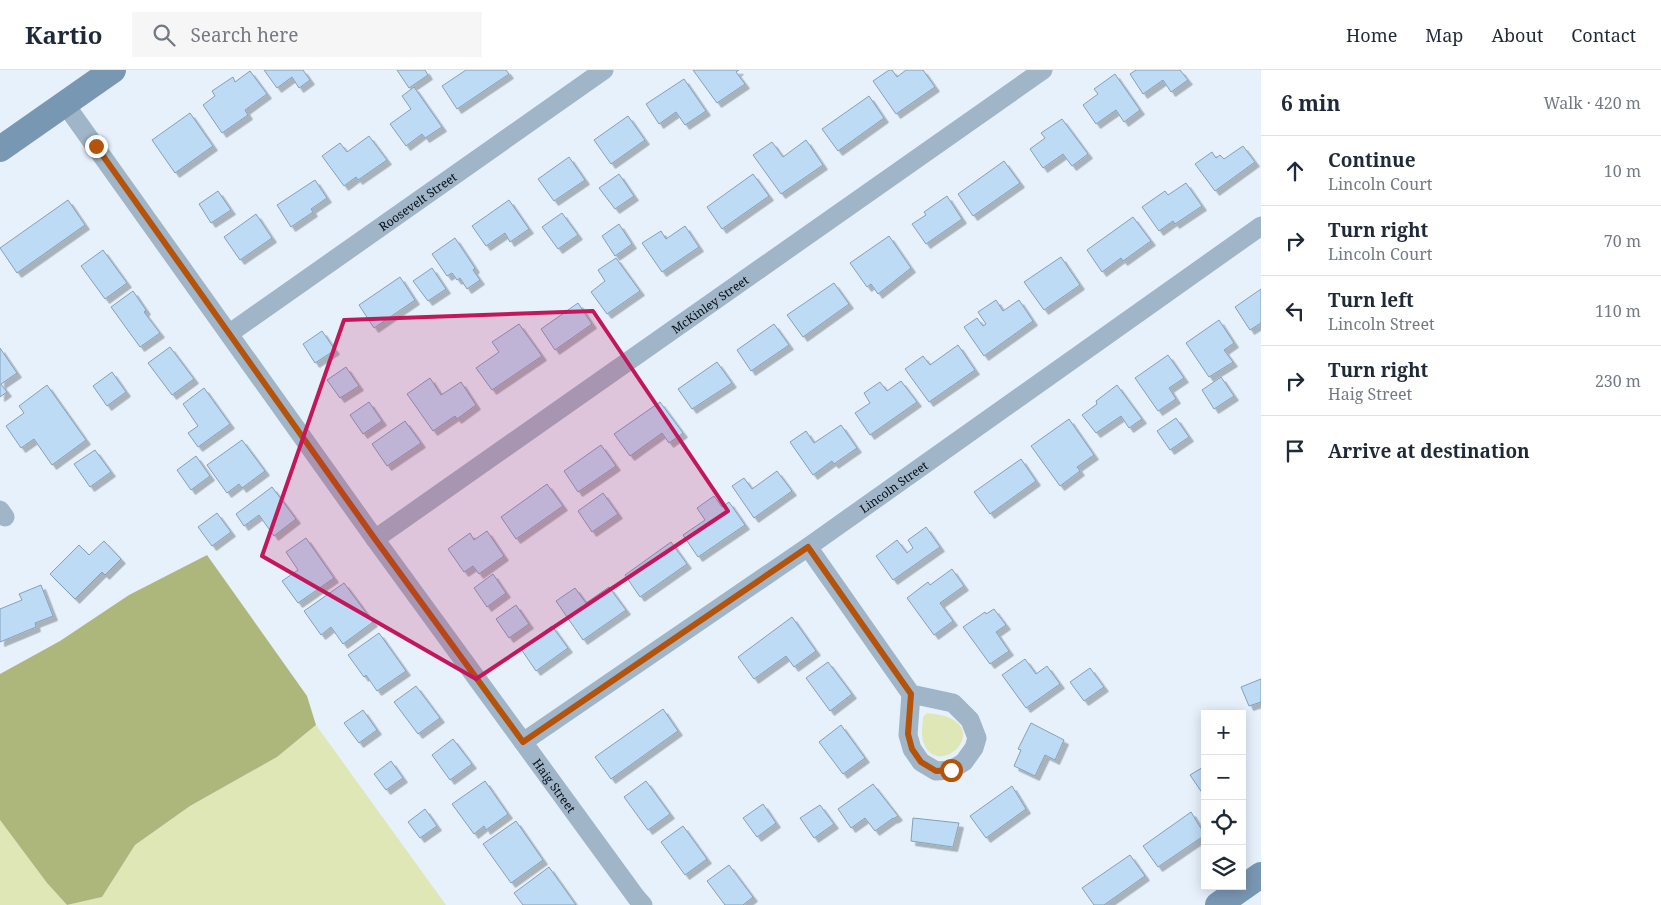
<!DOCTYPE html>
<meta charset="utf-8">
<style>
body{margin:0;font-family:"Noto Serif",serif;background:#f6f6f7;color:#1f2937}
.controls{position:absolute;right:15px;bottom:15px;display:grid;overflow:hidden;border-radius:0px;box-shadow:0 2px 12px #0003}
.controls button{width:45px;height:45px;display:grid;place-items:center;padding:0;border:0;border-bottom:1px solid #e0e1e3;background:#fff;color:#1f2937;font:25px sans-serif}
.stop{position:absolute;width:15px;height:15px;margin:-11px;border:4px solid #b45309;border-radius:50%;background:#fff}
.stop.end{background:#b45309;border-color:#fff;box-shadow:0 1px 5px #0008}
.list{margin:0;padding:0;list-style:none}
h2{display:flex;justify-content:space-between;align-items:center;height:65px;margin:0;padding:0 20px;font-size:21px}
h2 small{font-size:16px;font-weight:400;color:#747a83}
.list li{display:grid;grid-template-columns:32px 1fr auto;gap:15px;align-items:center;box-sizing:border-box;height:70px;padding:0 20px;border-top:1px solid #e0e1e3}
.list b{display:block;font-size:19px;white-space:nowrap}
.list p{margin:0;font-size:16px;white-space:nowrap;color:#747a83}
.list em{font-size:16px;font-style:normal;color:#747a83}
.icon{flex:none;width:28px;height:28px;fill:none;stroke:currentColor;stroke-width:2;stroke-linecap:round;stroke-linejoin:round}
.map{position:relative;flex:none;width:1261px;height:835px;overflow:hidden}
header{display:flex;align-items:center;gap:30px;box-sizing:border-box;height:70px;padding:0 25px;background:#fff;border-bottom:1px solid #e0e1e3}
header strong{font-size:24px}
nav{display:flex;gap:28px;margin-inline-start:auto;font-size:18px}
.search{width:350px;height:45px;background:#f6f6f7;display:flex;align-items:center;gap:12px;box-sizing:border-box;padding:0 18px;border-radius:0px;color:#747a83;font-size:19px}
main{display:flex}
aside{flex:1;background:#fff}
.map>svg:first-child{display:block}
.green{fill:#dfe7b6}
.forest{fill:#adb77c}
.building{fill:#bedbf5;stroke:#84a0b8;filter:url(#shadow)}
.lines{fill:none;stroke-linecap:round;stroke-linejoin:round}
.street{stroke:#a0b5c8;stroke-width:19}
.secondary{stroke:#7897b3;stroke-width:26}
.route{stroke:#b45309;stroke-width:6}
.marked{fill:#c2185b;fill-opacity:0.2;stroke:#c2185b;stroke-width:4;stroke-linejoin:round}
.labels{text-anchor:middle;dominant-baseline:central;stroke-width:4.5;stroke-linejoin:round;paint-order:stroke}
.street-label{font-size:12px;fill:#040d15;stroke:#e6f1fc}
</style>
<header>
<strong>Kartio</strong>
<div class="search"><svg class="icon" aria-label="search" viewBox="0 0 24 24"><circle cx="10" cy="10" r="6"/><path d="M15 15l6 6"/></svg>Search here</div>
<nav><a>Home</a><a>Map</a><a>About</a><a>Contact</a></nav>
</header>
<main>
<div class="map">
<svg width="1261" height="835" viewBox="0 0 1261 835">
<defs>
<filter id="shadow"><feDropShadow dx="4.5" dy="4.5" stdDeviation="0" flood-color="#0004"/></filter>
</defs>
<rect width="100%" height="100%" fill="#e6f1fc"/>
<g class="green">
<path d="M927 643C934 644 944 645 950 648 986 665 938 707 924 674 920 666 923 655 923 647Z"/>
<polygon points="316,655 446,835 0,835 0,750 47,813 67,835 102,827 135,775 190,736 277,687"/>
</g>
<polygon class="forest" points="207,485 307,626 316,655 277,687 190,736 135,775 102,827 67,835 47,813 0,750 0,604 60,571 129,525"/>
<g class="building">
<polygon points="264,0 303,0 310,10 299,18 292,7 277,18"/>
<polygon points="397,0 425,0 428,5 409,18"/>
<polygon points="466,0 506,0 509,4 457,39 442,16"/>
<polygon points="693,0 739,0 736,2 745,14 717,33"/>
<polygon points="889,0 892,0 897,7 906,0 923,0 935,17 896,44 873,11"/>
<polygon points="1136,0 1180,0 1188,10 1171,22 1163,10 1143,24 1130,4"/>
<polygon points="250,1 267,24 245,40 248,45 222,63 203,35 215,26 212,21 233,7 235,12"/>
<polygon points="1115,4 1140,40 1124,52 1116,40 1096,54 1083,35 1098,24 1094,19"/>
<polygon points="684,9 706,41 685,55 676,42 659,54 646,34"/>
<polygon points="414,17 442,57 425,68 422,64 406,76 390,54 411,39 402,26"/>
<polygon points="869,26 884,48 838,81 822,59"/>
<polygon points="190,43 213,76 175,103 152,70"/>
<polygon points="628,46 645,70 611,94 594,70"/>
<polygon points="1062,49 1088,84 1072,96 1063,84 1043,98 1030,79 1045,68 1041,63"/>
<polygon points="369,66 387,90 358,110 356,107 344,116 322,86 340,73 347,82"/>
<polygon points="806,70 823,95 781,124 753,85 772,72 783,87"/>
<polygon points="1243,76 1255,92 1215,121 1195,94 1212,82 1216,88 1220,85 1224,89"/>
<polygon points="569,87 585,110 554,131 538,109"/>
<polygon points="1004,91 1020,113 973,146 958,124"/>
<polygon points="619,104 634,126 615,139 599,118"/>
<polygon points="753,104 769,126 722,159 707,137"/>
<polygon points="315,110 327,128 311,139 313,142 291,157 277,135"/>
<polygon points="1186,113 1202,136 1175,154 1173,151 1159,161 1142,137 1165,121 1168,125"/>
<polygon points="218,121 231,140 211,153 199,134"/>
<polygon points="947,126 962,149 926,174 912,154 926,145 924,142"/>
<polygon points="68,130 85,155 17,203 0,178"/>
<polygon points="509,130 529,159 510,172 505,163 486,176 472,156"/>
<polygon points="562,143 578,165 558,179 542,157"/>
<polygon points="256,144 272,168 240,190 224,167"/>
<polygon points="1133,147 1151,171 1123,191 1121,188 1102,202 1087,180"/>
<polygon points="619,154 632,174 615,186 602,166"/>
<polygon points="685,156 699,177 662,202 642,173 661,161 666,169"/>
<polygon points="889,166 911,198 878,224 871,214 867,217 850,193"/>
<polygon points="455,168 475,198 473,200 480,210 467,219 460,208 457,210 452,203 447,206 432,184"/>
<polygon points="103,180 127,213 105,229 81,196"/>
<polygon points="1061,187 1080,215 1044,240 1024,212"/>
<polygon points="616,188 640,221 607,244 591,222 605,211 598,200"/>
<polygon points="432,198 446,219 428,231 413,211"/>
<polygon points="400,207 415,230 374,258 359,235"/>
<polygon points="834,213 849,234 803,267 787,245"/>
<polygon points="1261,219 1261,253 1250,260 1235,237"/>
<polygon points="133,221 146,240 144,242 160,263 140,277 111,237"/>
<polygon points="996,230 1003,241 1019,230 1033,251 984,286 964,257 977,248 983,256 986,254 978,242"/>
<polygon points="578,233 592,254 555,280 541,259"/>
<polygon points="1219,250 1234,273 1224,280 1233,292 1209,307 1186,273"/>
<polygon points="519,254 542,286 492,320 476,298 499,282 492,272"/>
<polygon points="774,254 789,275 751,301 737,280"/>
<polygon points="322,261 335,280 315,293 303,274"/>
<polygon points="958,275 975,300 929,332 905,299 923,286 930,295"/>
<polygon points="170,277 194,309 172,325 148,293"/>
<polygon points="0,278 17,303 1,314 7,322 0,327"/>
<polygon points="1168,285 1184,308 1169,318 1176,329 1158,341 1135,308"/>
<polygon points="717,292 732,313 692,339 678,319"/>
<polygon points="346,297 359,316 340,328 327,310"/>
<polygon points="112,302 126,322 107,336 93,316"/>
<polygon points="1221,307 1234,326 1214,339 1202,320"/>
<polygon points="430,308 441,325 461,312 476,335 457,349 455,346 433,361 407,324"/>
<polygon points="901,311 917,332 870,365 855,343 870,333 864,323 880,312 887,321"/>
<polygon points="47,315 86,370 52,395 34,369 21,378 6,356 24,343 19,336"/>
<polygon points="1117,315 1142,349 1129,358 1121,346 1096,363 1082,345 1097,334 1096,331"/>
<polygon points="204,318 230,354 198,377 188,363 198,356 183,334"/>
<polygon points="369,332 382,351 363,364 350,345"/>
<polygon points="660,332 683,363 669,373 662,363 630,386 614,364"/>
<polygon points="1176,348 1189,367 1170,380 1157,361"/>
<polygon points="1069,349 1094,385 1077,397 1080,401 1060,416 1031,376"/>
<polygon points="405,351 421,373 387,396 372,374"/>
<polygon points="841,355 857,378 834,394 832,391 813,405 790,372 806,361 814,373"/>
<polygon points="242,370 265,401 242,418 239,414 227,423 207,395"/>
<polygon points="601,375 616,396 578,422 564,401"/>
<polygon points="95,380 111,402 90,417 74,394"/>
<polygon points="196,386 210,406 191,420 177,400"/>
<polygon points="1021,389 1036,411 990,444 974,422"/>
<polygon points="777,401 792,421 754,448 732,416 744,408 752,419"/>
<polygon points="547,414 563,436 516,469 501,447"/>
<polygon points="272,417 296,449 274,466 259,445 244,456 236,444"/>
<polygon points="603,423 618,444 592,462 578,441"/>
<polygon points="714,426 722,437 729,432 745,455 698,487 683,465 705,450 697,438"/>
<polygon points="217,443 231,462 212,476 198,457"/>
<polygon points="926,457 940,477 893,510 876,486 897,470 907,483 913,478 908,470"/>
<polygon points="487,461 504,486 479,504 473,496 464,502 448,479 470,463 474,470"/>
<polygon points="306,468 334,508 298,533 282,511 298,500 286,482"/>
<polygon points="104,471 121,489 105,505 102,502 75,529 50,504 79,475 89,485"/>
<polygon points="671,472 687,494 640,527 625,505"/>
<polygon points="952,499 964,516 940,533 953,551 934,565 907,528 928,512 930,515"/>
<polygon points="493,504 506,523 487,537 474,518"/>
<polygon points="344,513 373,552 343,574 331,557 321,565 304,541"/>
<polygon points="41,515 53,546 35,553 36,557 0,572 0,539 22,530 19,524"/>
<polygon points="609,517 626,540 583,570 556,531 575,518 586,533"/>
<polygon points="516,535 529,554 509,568 496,549"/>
<polygon points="994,539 1006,555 996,562 1009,581 990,594 963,557 985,542 986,544"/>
<polygon points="792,547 816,581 794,597 786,586 754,609 738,587"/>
<polygon points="552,556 568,578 536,601 521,579"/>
<polygon points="379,563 406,601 377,621 366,605 364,607 348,585"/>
<polygon points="1025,589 1036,604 1047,596 1060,614 1026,638 1002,605"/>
<polygon points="828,592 852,624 830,641 806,608"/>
<polygon points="1090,598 1104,617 1084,631 1070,612"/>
<polygon points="1261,609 1261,632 1249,636 1241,617"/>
<polygon points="416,616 440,648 418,664 394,632"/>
<polygon points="663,639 678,661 611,709 595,687"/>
<polygon points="363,640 377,660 359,673 344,653"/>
<polygon points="1031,653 1064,670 1055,690 1045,685 1035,706 1014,696 1021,680 1018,679"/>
<polygon points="841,655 865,688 843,704 819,672"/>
<polygon points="453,669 472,694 450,710 432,685"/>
<polygon points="391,691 403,708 386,720 374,704"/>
<polygon points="1205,696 1205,727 1190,705"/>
<polygon points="485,711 508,744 486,760 484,756 474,764 452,734"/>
<polygon points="646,711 670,744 648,760 624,727"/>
<polygon points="873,714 898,746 893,749 893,748 875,761 865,748 851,758 838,739"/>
<polygon points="1012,716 1026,739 986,768 970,746"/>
<polygon points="763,734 776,753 757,767 743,748"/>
<polygon points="820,735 834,754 814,768 800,748"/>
<polygon points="425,739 437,756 420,768 408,752"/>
<polygon points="1191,742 1205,765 1158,797 1143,776"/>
<polygon points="913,748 959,753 953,777 911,771"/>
<polygon points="516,751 543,790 511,813 483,774"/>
<polygon points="683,756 707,789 685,805 661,772"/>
<polygon points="1130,785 1145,806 1104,835 1094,835 1082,818"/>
<polygon points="729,795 753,827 743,835 725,835 707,811"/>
<polygon points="549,797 576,835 523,835 514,823"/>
</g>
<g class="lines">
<g class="street">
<path id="s1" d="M65 34 375 469 636 827 643 835"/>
<path id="s2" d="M230 263 604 0"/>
<polyline points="0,440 5,447"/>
<path id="s3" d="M375 469 1043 0"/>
<polyline points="808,477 911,624 908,665 912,679 921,692 936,701 951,700 964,692 974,678 977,668 970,650 953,633 911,624"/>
<path id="s4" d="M523 672 808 477 1261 156"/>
</g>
<g class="secondary">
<polyline points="0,79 113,0"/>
<polyline points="1218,835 1261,805"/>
</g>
</g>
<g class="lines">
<polyline class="route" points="96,76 375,469 523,672 808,477 911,624 908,664 912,679 921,692 936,701 951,700"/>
</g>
<path class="marked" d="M593 241 728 441 476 609 262 486 344 250Z"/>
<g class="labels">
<g class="street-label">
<text stroke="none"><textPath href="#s2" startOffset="229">Roosevelt Street</textPath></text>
<text stroke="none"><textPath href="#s3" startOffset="409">McKinley Street</textPath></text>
<text stroke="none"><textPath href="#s4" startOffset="450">Lincoln Street</textPath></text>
<text stroke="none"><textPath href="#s1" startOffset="839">Haig Street</textPath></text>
</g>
</g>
</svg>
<div class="controls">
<button>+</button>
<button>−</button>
<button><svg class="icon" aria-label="locate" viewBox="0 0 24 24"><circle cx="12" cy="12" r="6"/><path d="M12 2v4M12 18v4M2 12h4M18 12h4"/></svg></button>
<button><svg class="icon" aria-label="layers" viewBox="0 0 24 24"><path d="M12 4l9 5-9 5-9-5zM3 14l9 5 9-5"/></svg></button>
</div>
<div class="stop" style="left:951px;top:700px"></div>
<div class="stop end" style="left:96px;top:76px"></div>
</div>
<aside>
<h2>6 min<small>Walk · 420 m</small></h2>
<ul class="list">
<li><svg class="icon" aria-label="ahead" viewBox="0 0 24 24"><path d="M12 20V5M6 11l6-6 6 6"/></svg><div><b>Continue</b><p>Lincoln Court</p></div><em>10 m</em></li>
<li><svg class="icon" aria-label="right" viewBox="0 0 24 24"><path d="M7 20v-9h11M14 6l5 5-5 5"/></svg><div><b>Turn right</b><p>Lincoln Court</p></div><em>70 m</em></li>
<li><svg class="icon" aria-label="left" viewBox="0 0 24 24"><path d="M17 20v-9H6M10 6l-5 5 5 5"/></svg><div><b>Turn left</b><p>Lincoln Street</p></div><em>110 m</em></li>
<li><svg class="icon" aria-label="right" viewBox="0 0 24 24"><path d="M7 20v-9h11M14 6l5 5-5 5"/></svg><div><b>Turn right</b><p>Haig Street</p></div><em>230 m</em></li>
<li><svg class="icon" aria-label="arrive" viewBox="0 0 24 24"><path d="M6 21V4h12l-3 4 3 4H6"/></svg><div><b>Arrive at destination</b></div></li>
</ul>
</aside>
</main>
